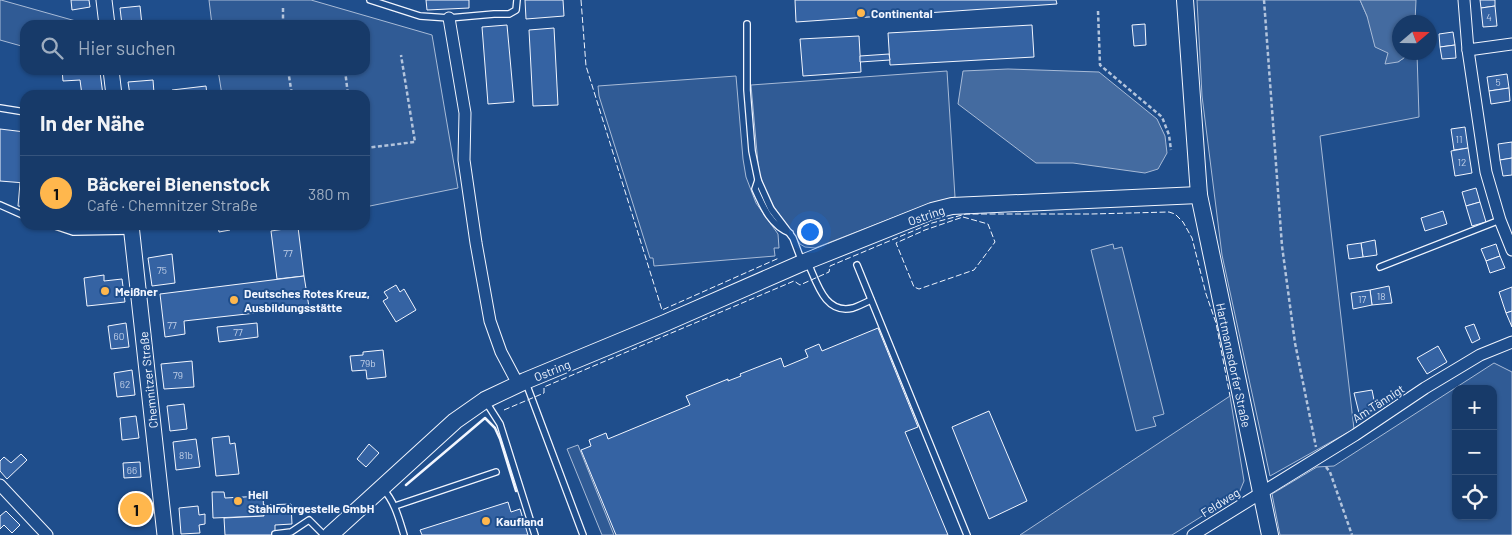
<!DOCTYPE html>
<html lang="de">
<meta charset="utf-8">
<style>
body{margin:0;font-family:Barlow,sans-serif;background:#20416f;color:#f1f3f6}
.controls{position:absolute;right:15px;bottom:15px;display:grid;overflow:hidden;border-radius:10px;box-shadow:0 1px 4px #0004}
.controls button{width:45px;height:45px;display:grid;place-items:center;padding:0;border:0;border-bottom:1px solid #36547d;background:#173a69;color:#f1f3f6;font:25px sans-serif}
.compass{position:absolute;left:1392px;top:15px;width:45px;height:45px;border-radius:50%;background:#173a69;box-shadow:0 1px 4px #0004;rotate:70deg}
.you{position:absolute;left:809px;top:231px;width:18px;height:18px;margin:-12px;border:4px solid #fff;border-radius:50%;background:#1a73e8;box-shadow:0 0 0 8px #1a73e833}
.badge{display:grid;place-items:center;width:32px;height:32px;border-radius:50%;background:#ffb74d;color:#111;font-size:16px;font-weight:700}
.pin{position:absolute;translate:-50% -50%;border:2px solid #fff;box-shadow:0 1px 5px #0006}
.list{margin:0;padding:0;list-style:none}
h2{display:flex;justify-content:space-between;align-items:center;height:65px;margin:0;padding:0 20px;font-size:21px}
h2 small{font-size:16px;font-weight:400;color:#9eadc0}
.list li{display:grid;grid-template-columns:32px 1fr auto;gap:15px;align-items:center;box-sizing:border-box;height:75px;padding:0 20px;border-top:1px solid #36547d}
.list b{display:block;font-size:19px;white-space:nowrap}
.list p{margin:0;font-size:16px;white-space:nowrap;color:#9eadc0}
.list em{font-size:16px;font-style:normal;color:#9eadc0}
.icon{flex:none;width:28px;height:28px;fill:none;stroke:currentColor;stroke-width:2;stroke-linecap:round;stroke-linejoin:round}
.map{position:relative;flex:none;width:1512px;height:535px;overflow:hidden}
.search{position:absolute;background:#173a69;box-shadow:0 1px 4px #0004;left:20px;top:20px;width:350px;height:55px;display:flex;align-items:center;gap:12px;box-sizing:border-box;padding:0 18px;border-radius:15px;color:#9eadc0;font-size:19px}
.panel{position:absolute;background:#173a69;box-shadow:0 1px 4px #0004;left:20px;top:90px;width:350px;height:140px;border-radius:15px}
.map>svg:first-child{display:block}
.built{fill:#305b95;stroke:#a8bbd7;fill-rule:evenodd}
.water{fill:#446ba0;stroke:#a8bbd7}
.building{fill:#3563a3;stroke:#f2f6ff}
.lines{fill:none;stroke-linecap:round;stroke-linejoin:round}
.service-casing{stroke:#f2f6ff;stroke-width:8}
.minor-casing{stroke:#f2f6ff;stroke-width:13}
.tertiary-casing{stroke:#f2f6ff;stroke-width:17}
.secondary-casing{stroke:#f2f6ff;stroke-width:18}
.path{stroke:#b3c4dc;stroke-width:2.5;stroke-dasharray:4 2.5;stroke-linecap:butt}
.service{stroke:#1f4e8c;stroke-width:5.5}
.minor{stroke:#1f4e8c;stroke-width:11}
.tertiary{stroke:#1f4e8c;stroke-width:15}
.secondary{stroke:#1f4e8c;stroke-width:16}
.fence{stroke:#f2f6ff;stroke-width:1;stroke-dasharray:6 2.5;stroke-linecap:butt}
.wall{stroke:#f2f6ff;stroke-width:2.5}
.poi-dot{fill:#ffb74d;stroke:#1f4e8c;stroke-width:2}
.labels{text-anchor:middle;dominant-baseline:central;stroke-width:4;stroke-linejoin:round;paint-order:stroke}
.number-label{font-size:10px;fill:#c3d1e8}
.poi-label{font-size:12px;font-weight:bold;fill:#f2f6ff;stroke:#1f4e8c;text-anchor:start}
.street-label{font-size:12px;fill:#f2f6ff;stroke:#1f4e8c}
</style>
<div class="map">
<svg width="1512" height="535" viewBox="0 0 1512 535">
<rect width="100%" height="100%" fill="#1f4e8c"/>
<g class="built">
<polygon points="0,0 1,0 90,25 25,25 25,47 0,40"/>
<polygon points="209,0 311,0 432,35 458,188 365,207 365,95 222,95 218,70 365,70 365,25 212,25"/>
<polygon points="1197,0 1360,0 1367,16 1389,53 1398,62 1411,53 1417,53 1419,117 1320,136 1354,429 1270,476 1222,255 1202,96"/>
<polygon points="947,71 955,197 931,203 815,248 805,247 800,244 772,204 759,175 751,85"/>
<polygon points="736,76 743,159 746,177 756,203 778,234 779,248 774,248 775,256 654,266 653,258 650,258 599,96 598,86"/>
<polygon points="1113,244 1114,249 1122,247 1164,414 1153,417 1156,426 1136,431 1091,250"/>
<path d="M1494 363 1512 372V535H1280L1272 494 1317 467 1334 466ZM1456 389H1493V516H1456Z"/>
<polygon points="1230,396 1244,481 1239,493 1172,535 1020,535"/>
<polygon points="578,445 614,535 602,535 567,449"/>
</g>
<g class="water">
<polygon points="1360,0 1416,0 1415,22 1400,22 1400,52 1411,53 1398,62 1385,64 1388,53 1375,47 1367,16"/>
<polygon points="1008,69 1099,72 1157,119 1165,136 1167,153 1158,169 1145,173 1073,163 1036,163 958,104 963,71"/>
</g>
<g class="building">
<polygon points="71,0 89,0 90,7 72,10"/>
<polygon points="426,0 469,0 469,8 427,10"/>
<polygon points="525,0 563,0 564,16 526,19"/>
<polygon points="795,0 1056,0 1057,4 796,22"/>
<polygon points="1480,0 1495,0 1495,6 1481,8"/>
<polygon points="140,6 142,25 122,25 120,8"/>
<polygon points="1495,6 1497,26 1483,27 1481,8"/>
<polygon points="1145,24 1146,45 1134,46 1132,25"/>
<polygon points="507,25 514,102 488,104 482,27"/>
<polygon points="1032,25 1034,57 890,65 888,33"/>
<polygon points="554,28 558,105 533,106 529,30"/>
<polygon points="1453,32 1455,45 1440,47 1439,34"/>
<polygon points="859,36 861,72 803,76 800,39"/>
<polygon points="1455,45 1456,58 1442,59 1440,47"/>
<polygon points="889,54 890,60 860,62 860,56"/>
<polygon points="62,70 76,70 76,72 81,71 81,74 100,72 103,95 82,95 80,80 63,81"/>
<polygon points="1507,74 1509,88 1489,91 1487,77"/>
<polygon points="153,80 154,93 130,95 128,82"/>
<polygon points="206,86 207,95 173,95 172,90"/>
<polygon points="1509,88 1510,101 1491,104 1489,91"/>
<polygon points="1465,127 1468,148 1454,150 1451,129"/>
<polygon points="0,129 25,132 25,183 0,181"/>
<polygon points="1512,142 1512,158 1500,160 1498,144"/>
<polygon points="1468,148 1472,173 1455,176 1451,151"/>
<polygon points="1512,158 1512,175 1503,176 1500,160"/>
<polygon points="20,183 25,183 25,207 18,206"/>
<polygon points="1476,188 1480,202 1466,206 1462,192"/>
<polygon points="1480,202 1486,222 1472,226 1466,206"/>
<polygon points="1443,211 1447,224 1425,231 1421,218"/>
<polygon points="218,225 229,225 230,230 219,232"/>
<polygon points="298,227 304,276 277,279 271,231"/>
<polygon points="1375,240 1377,255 1363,257 1361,243"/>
<polygon points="1361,243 1363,257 1349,259 1347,245"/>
<polygon points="1496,244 1500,256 1486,261 1481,249"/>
<polygon points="172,254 175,283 152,286 148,258"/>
<polygon points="1500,256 1505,268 1490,273 1486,261"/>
<polygon points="104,275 104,281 122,279 125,302 87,306 84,278"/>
<polygon points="304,276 309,307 184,321 185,334 165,337 160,294"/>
<polygon points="396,285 400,292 404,289 416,310 396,322 383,301 388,298 384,292"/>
<polygon points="1389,286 1392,303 1372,305 1370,290"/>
<polygon points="1512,287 1512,311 1506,313 1499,292"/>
<polygon points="1370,290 1372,305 1353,309 1351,293"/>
<polygon points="1512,311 1512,327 1506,313"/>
<polygon points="126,323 129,347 111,349 108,326"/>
<polygon points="257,323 258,337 219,342 217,327"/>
<polygon points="1474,324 1480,339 1472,343 1465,327"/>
<polygon points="878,328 918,427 905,432 948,535 616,535 581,450 591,446 589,440 606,433 608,439 690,405 686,396 728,379 728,381 741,376 740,374 781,358 784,367 808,357 805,350 819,344 822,351"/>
<polygon points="1438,346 1447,362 1427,374 1417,358"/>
<polygon points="383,350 386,377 367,379 366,370 352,371 350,356 363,355 363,352"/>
<polygon points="192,361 194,387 164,389 161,364"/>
<polygon points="132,370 135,395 117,397 114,373"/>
<polygon points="1372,390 1376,410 1359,413 1354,393"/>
<polygon points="184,404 187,429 170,431 167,406"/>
<polygon points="989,411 1027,501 989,519 952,427"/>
<polygon points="136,416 139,438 122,440 120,418"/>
<polygon points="229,436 230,444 235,443 239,474 216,476 212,438"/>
<polygon points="196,439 200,467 176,470 173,442"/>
<polygon points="369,444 379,453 366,467 357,459"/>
<polygon points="21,454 27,460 7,479 0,471 0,461 4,457 11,463"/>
<polygon points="140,462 141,477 124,478 123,463"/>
<polygon points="212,492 224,492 225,498 263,496 264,516 213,518"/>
<polygon points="146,498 149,519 126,521 124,500"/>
<polygon points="508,502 511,512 520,509 528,535 422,535 420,530"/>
<polygon points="291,504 292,524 275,525 275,535 225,535 224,518 264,516 263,505"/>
<polygon points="198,506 199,515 205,514 205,524 199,525 200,533 181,534 179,508"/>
<polygon points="6,511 20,525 12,533 4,525 0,529 0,516"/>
</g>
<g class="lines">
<g class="service-casing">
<g id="service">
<polyline points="370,0 420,16 449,18 494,14 509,14 516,10 517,0"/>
<polyline points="747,24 747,90 752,151 758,180 771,209 793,238 802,262"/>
<polyline points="0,108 25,112"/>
<path d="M758 180 755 189C763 207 771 226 790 233"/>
<polyline points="0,205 25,216"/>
<polyline points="52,225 73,232 131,231"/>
<path d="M808 263C817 283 825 315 853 308 859 306 865 303 871 300"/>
<polyline points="857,265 967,535"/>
<polyline points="1380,267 1500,220"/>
<polyline points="526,383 583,535"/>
<polyline points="486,402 500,424 535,535"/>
<path d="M383 489C395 502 399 519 404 535"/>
<polyline points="395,506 496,472"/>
<polyline points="275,534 291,532 309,520 324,535"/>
</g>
</g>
<g class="minor-casing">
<g id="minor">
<polyline points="1464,0 1468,50 1486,172 1500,220 1512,250"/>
<polyline points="449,18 465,113 464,160 476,243 490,321 501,352 518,384"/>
<polyline points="1468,50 1512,44"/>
<polyline points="0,485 47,535"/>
<polyline points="1193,535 1355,435 1425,388 1480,355 1512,342"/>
</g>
</g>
<g class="tertiary-casing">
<g id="tertiary">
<polyline points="104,0 107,25"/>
<polyline points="111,70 114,95"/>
<polyline points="131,225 165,535"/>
</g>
</g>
<g class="secondary-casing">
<g id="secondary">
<polyline points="1185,0 1199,195 1270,535"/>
<polyline points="330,535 455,421 485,400 525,381 665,323 802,263 932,211 952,206 1199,195"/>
</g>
</g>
<g class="path">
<polyline points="1264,0 1282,246 1295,343 1316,447"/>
<polyline points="283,8 283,25"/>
<polyline points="1098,11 1100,65 1162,117 1169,135 1171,150"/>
<polyline points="288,70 292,95"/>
<polyline points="345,70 348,95"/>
<polyline points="365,148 415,142 401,55"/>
<polyline points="1326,467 1330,472 1352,535"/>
</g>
<use href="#service" class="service"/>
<use href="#minor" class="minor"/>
<use href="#tertiary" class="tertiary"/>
<use href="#secondary" class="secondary"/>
<g class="fence">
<polyline points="581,0 586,66 662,310 779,258"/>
<polygon points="963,217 988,224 995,242 974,270 919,289 914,287 896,243 925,230"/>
<polyline points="504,410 544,393 544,387 794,281 800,285 829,272 830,266 932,223 966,214 1091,214 1169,212 1175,214 1183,222 1192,238 1206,294 1216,323 1230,396"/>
</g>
<polyline class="wall" points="406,485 485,418 495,428 500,439 516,491"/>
</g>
<g class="poi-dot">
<circle cx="861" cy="13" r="5"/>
<circle cx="105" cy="291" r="5"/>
<circle cx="234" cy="300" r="5"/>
<circle cx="238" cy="501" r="5"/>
<circle cx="486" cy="521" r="5"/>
</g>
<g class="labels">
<g class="number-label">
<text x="1489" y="17">4</text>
<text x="1498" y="82">5</text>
<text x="1459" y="139">11</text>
<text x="1462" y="162">12</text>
<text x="288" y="253">77</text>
<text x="162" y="270">75</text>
<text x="1381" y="296">18</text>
<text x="1362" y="299">17</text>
<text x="172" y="325">77</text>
<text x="238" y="332">77</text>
<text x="119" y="336">60</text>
<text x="368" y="363">79b</text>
<text x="178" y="375">79</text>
<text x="125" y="384">62</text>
<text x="186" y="455">81b</text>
<text x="132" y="470">66</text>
</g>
<g class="poi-label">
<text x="871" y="13">Continental</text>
<text x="115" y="291">Meißner</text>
<text x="244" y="293">Deutsches Rotes Kreuz,<tspan x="244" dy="14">Ausbildungsstätte</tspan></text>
<text x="248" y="494">Heil<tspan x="248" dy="14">Stahlrohrgestelle GmbH</tspan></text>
<text x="496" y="521">Kaufland</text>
</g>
<g class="street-label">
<text transform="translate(926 215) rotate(-19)">Ostring</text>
<text transform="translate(1234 365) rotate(78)">Hartmannsdorfer Straße</text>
<text transform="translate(552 370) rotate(-22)">Ostring</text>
<text transform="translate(148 380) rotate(-96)">Chemnitzer Straße</text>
<text transform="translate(1378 403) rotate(-33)">Am Tännigt</text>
<text transform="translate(1220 502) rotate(-32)">Feldweg</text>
</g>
</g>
</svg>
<div class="controls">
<button>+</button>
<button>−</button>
<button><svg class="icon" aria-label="locate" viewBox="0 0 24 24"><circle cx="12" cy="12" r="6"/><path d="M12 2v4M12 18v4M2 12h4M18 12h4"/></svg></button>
</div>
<svg class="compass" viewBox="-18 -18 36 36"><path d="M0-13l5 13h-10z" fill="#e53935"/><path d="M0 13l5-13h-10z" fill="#9eadc0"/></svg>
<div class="you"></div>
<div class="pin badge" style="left:136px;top:509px">1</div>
<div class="search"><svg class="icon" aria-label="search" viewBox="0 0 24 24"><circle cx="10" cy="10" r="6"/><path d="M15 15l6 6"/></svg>Hier suchen</div>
<section class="panel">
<h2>In der Nähe<small></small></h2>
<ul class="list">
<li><span class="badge">1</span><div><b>Bäckerei Bienenstock</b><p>Café · Chemnitzer Straße</p></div><em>380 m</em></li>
</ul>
</section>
</div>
